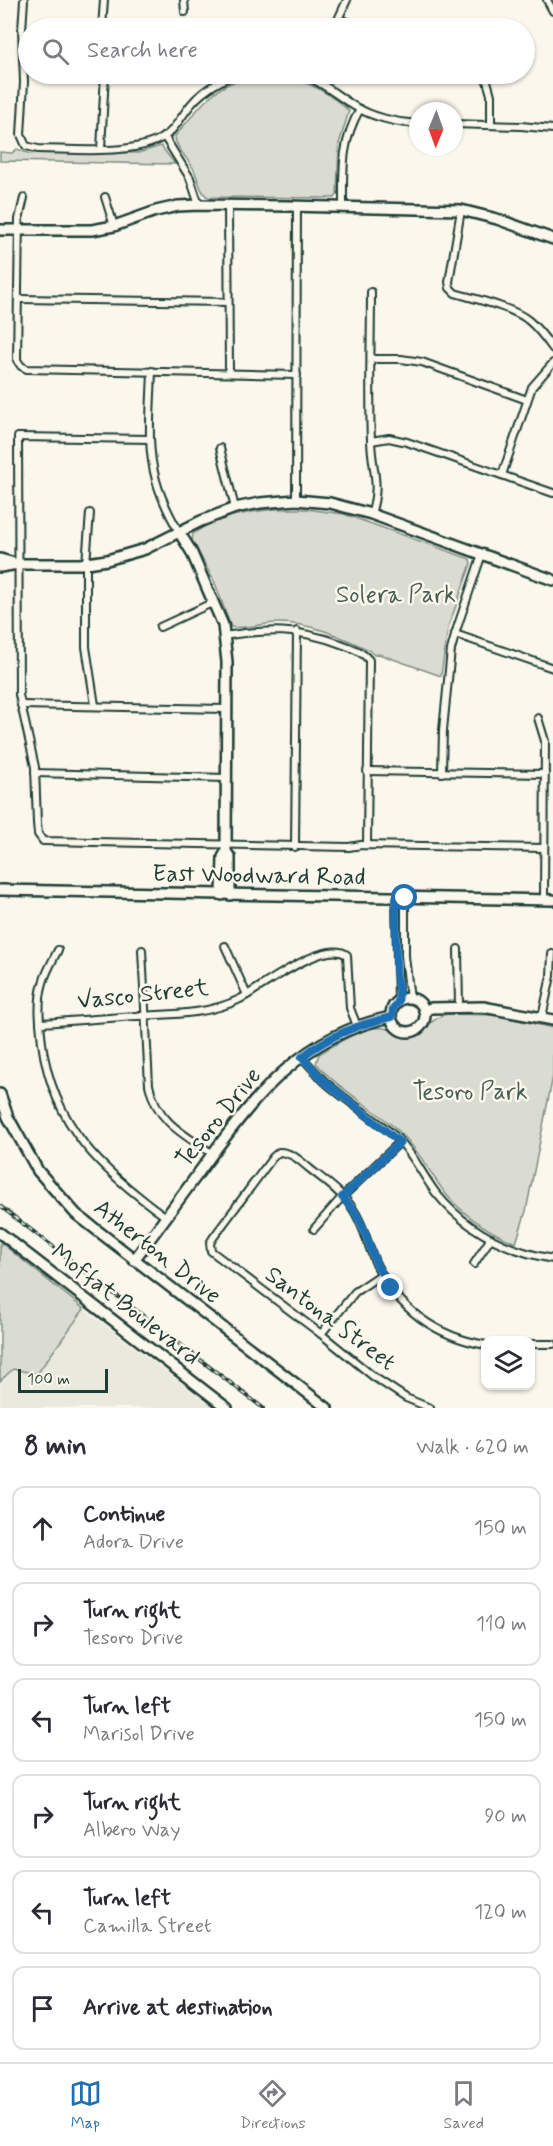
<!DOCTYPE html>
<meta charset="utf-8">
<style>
body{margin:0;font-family:Mynerve,sans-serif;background:#f7f7f7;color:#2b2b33}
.controls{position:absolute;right:18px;bottom:18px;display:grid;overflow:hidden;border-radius:12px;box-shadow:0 2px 4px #0004}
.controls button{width:54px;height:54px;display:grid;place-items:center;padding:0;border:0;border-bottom:2px solid #e1e1e2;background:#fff;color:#2b2b33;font:30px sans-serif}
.compass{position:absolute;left:409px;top:102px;width:54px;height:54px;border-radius:50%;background:#fff;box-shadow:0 2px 4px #0004;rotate:181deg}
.scale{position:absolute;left:18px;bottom:15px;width:90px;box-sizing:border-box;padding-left:6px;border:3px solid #1f3d34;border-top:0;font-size:16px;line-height:21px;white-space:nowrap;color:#1f3d34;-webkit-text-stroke:4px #fbf7ec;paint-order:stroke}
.stop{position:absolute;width:18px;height:18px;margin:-14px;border:4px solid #1f6fb2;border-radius:50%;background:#fff}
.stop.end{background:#1f6fb2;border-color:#fff;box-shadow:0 2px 6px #0008}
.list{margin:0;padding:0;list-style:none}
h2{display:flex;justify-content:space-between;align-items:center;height:78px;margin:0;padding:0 24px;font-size:26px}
h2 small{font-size:20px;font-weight:400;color:#7c7c81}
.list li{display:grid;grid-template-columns:39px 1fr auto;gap:18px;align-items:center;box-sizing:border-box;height:84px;margin:0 12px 12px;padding:0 12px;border:2px solid #e1e1e2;border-radius:12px}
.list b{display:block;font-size:22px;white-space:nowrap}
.list p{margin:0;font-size:20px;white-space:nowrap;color:#7c7c81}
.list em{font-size:20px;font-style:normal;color:#7c7c81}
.icon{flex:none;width:33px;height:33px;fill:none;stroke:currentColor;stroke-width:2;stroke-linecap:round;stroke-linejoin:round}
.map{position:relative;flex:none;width:553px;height:1408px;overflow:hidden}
.search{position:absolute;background:#fff;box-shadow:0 2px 4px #0004;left:18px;right:18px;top:18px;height:66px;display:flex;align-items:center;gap:15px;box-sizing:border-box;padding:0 21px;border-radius:33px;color:#7c7c81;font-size:22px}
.sheet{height:654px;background:#fff}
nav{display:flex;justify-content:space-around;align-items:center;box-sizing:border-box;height:84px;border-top:2px solid #e1e1e2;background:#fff;font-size:16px;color:#7c7c81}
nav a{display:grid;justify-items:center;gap:3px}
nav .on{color:#1f6fb2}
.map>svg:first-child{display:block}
.built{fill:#eae9de}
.green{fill:#dbdcd1;stroke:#7d8c82;stroke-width:1.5}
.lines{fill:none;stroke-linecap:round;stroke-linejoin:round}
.street-casing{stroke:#1f3d34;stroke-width:10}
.secondary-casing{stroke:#1f3d34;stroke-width:14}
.street{stroke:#fbf7ec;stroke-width:6}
.secondary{stroke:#fbf7ec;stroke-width:9}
.rail-casing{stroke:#1f3d34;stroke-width:4}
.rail{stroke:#fbf7ec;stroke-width:1.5;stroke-dasharray:4.5;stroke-linecap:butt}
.route{stroke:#1f6fb2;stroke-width:8}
.labels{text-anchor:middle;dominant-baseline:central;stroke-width:5;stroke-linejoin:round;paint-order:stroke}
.park-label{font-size:24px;fill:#455d53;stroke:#fbf7ec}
.street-label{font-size:24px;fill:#1f3d34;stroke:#fbf7ec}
</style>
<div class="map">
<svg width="553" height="1408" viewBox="0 0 553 1408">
<rect width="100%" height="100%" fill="#fbf7ec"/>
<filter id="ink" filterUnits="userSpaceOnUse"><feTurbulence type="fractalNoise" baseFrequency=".0167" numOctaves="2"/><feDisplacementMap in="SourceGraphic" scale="12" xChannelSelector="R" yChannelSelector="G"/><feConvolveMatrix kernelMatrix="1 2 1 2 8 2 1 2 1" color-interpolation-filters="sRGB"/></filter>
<g filter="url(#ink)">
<polygon class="built" points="84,1309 214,1408 4,1408 0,1403 0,1380 13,1369 37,1374"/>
<g class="green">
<path d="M266 75C298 76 326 89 349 111L339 144 337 195 335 198 208 197C200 193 198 177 193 168 188 159 175 147 175 136 206 101 214 80 266 75Z"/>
<polygon points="161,146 175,164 0,161 0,152 12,153 17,149 30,154 46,151 138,153"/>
<path d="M275 509H306L344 514 470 559 471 564 448 628 441 676 379 654 374 655 369 650C340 636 312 623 278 623 263 623 245 630 231 627L215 583 192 540 193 534C214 517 248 512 275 509Z"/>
<path d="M447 1014 496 1015 553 1028V1076L526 1211 516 1243C489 1232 464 1216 445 1193 430 1173 419 1151 401 1133 376 1109 336 1088 316 1063L319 1054C337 1044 363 1025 384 1028 394 1029 401 1037 411 1035 425 1033 430 1018 447 1014Z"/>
<polygon points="0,1242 84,1309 37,1374 13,1369 0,1381"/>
</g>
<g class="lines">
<g class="street-casing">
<g id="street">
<path d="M24 0 22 30 24 82 21 135 26 146 38 149C73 149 141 157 169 133 176 126 180 119 186 111 198 93 219 80 238 74"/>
<polyline points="184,0 185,12"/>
<polyline points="547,0 553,11"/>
<polyline points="339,19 363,28"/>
<polyline points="102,28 104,0"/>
<polyline points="334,28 347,0"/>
<path d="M300 74C321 81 335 94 354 106 372 117 397 123 418 124"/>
<polyline points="485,74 491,95 491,125"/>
<polyline points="454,124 521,126 553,129"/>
<polyline points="164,136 190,178 199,205"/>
<polyline points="101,149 105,74"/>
<polyline points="105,197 114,226"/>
<polyline points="24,198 19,219 17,360 21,366 27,369 297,375"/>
<polyline points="228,205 229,373"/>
<path d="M343 207C343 170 341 142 360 109"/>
<path d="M461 210 449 282 450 288 455 293C475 299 514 308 528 320 538 328 546 339 553 349"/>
<polyline points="19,299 228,302"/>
<polyline points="371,359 401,359 422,362 527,400"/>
<path d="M152 371C151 407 146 446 156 480 161 499 170 516 179 532"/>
<polyline points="150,439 18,437 19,695 35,767 37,823 38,834 43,841 349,847 361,845 544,848"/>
<polyline points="371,441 389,438 407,442 553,493"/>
<polyline points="220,448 235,508"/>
<polyline points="502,475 532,387 553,363"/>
<polyline points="296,500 297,206"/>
<polyline points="90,513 86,563 86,647 95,705"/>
<path d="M371 514C381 483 372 471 371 441 369 391 371 341 371 292"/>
<polyline points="160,627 214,602"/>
<polyline points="455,634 553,668"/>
<path d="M224 636C268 629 298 628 341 644 351 648 362 651 369 660L367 845"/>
<polyline points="21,705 226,709"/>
<polyline points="538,718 545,741 544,899"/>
<polyline points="367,771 545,774"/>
<polyline points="35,773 226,778"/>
<polyline points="442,773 443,730 451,650 457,628 482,554"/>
<polyline points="295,847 297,631"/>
<polyline points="396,898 398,1002"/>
<polyline points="405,898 405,956 410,999"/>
<polyline points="225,946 247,995"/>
<polyline points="458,949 459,1007"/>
<path d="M58 950C53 960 46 972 43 983 37 1003 40 1023 42 1043 53 1126 102 1171 166 1217"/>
<path d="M142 950 149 1085C157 1122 183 1134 213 1154"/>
<polyline points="542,1017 551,976 552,954"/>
<path d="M40 1023C72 1021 104 1018 137 1016 171 1014 208 1015 240 999 262 988 324 938 347 955L350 1008 357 1026"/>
<path d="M302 1057C309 1065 316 1073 324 1081 346 1101 373 1117 396 1137 413 1153 422 1175 436 1193 466 1230 507 1251 553 1259"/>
<polyline points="314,1229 342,1197 400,1142"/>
<polyline points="474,1264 491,1238"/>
<polyline points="321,1334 355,1292 382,1274"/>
<polyline points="530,1344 553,1344"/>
<path d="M430 1408 406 1398 374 1377 321 1334 211 1251 210 1243 213 1238 273 1157 279 1152C292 1152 300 1161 310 1169 324 1180 340 1191 351 1206 364 1224 367 1244 376 1264 398 1309 437 1337 486 1345"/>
</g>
</g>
<g class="secondary-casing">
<g id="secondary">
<polyline points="0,230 92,230 114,226 156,211 178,206 199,205 288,206 461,210 497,219 553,239"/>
<polyline points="179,532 191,551 223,625 227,662 226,852 223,857 222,895"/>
<polyline points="0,559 18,564"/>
<polyline points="0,567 18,564 80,564 107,560 145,549 201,521 235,508 260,503 296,500 330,503 371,514 553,580"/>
<polyline points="226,852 230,857 230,895"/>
<polyline points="0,890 553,900"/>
<circle cx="408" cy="1015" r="17"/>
<polyline points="424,1011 431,1008 483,1007 553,1020"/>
<polyline points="0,1094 8,1117 38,1171 76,1214 327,1408"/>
<polyline points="0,1233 227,1408"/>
<path d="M134 1260C158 1228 182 1196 205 1164 256 1095 302 1035 391 1017"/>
</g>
</g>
<use href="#street" class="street"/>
<use href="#secondary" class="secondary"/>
<g class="rail-casing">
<polyline id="rail" points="0,1206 263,1408"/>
</g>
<use href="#rail" class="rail"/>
</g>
</g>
<g class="lines" filter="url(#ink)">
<path class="route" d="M391 1288C386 1280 380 1272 376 1263 365 1237 364 1218 342 1197L400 1142 324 1081 302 1057C328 1036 359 1024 392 1017L393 1009 398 1002 399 995 396 971V898H405"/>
</g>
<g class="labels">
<g class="park-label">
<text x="396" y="595">Solera Park</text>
<text x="470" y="1092">Tesoro Park</text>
</g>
<g class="street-label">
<text transform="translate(259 876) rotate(1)">East Woodward Road</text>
<text transform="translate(143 995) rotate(-6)">Vasco Street</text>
<text transform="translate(219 1118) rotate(-51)">Tesoro Drive</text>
<text transform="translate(157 1252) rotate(38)">Atherton Drive</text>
<text transform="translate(125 1305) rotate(38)">Moffat Boulevard</text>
<text transform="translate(330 1319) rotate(37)">Santona Street</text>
</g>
</g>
</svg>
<div class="controls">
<button><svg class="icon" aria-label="layers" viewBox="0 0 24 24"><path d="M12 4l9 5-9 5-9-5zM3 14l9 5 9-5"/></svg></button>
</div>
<svg class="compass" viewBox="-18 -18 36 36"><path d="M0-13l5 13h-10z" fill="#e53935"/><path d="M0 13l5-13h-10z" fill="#7c7c81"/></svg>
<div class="scale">100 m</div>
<div class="stop" style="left:405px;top:898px"></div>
<div class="stop end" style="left:391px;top:1288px"></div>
<div class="search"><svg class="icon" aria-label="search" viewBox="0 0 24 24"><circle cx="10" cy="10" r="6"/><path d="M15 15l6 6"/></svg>Search here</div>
</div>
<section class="sheet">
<h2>8 min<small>Walk · 620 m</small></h2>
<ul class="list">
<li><svg class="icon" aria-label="ahead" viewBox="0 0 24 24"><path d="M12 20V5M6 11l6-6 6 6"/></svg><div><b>Continue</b><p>Adora Drive</p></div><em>150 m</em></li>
<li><svg class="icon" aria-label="right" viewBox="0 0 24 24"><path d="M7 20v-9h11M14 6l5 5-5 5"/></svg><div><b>Turn right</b><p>Tesoro Drive</p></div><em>110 m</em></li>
<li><svg class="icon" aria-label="left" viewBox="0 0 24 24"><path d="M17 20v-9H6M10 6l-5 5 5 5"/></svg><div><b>Turn left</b><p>Marisol Drive</p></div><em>150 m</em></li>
<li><svg class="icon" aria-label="right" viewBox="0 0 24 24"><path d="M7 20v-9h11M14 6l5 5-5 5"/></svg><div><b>Turn right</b><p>Albero Way</p></div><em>90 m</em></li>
<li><svg class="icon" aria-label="left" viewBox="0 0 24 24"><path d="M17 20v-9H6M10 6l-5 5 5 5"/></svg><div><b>Turn left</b><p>Camilla Street</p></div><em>120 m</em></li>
<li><svg class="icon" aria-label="arrive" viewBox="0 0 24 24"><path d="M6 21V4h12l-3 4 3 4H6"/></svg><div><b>Arrive at destination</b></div></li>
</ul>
</section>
<nav>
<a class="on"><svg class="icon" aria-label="map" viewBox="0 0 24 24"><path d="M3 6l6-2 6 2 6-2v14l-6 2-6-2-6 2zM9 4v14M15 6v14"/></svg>Map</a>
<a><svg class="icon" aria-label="directions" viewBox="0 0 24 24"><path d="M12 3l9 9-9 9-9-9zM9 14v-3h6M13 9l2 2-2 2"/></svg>Directions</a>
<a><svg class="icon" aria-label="saved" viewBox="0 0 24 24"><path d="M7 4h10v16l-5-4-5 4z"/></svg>Saved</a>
</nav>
